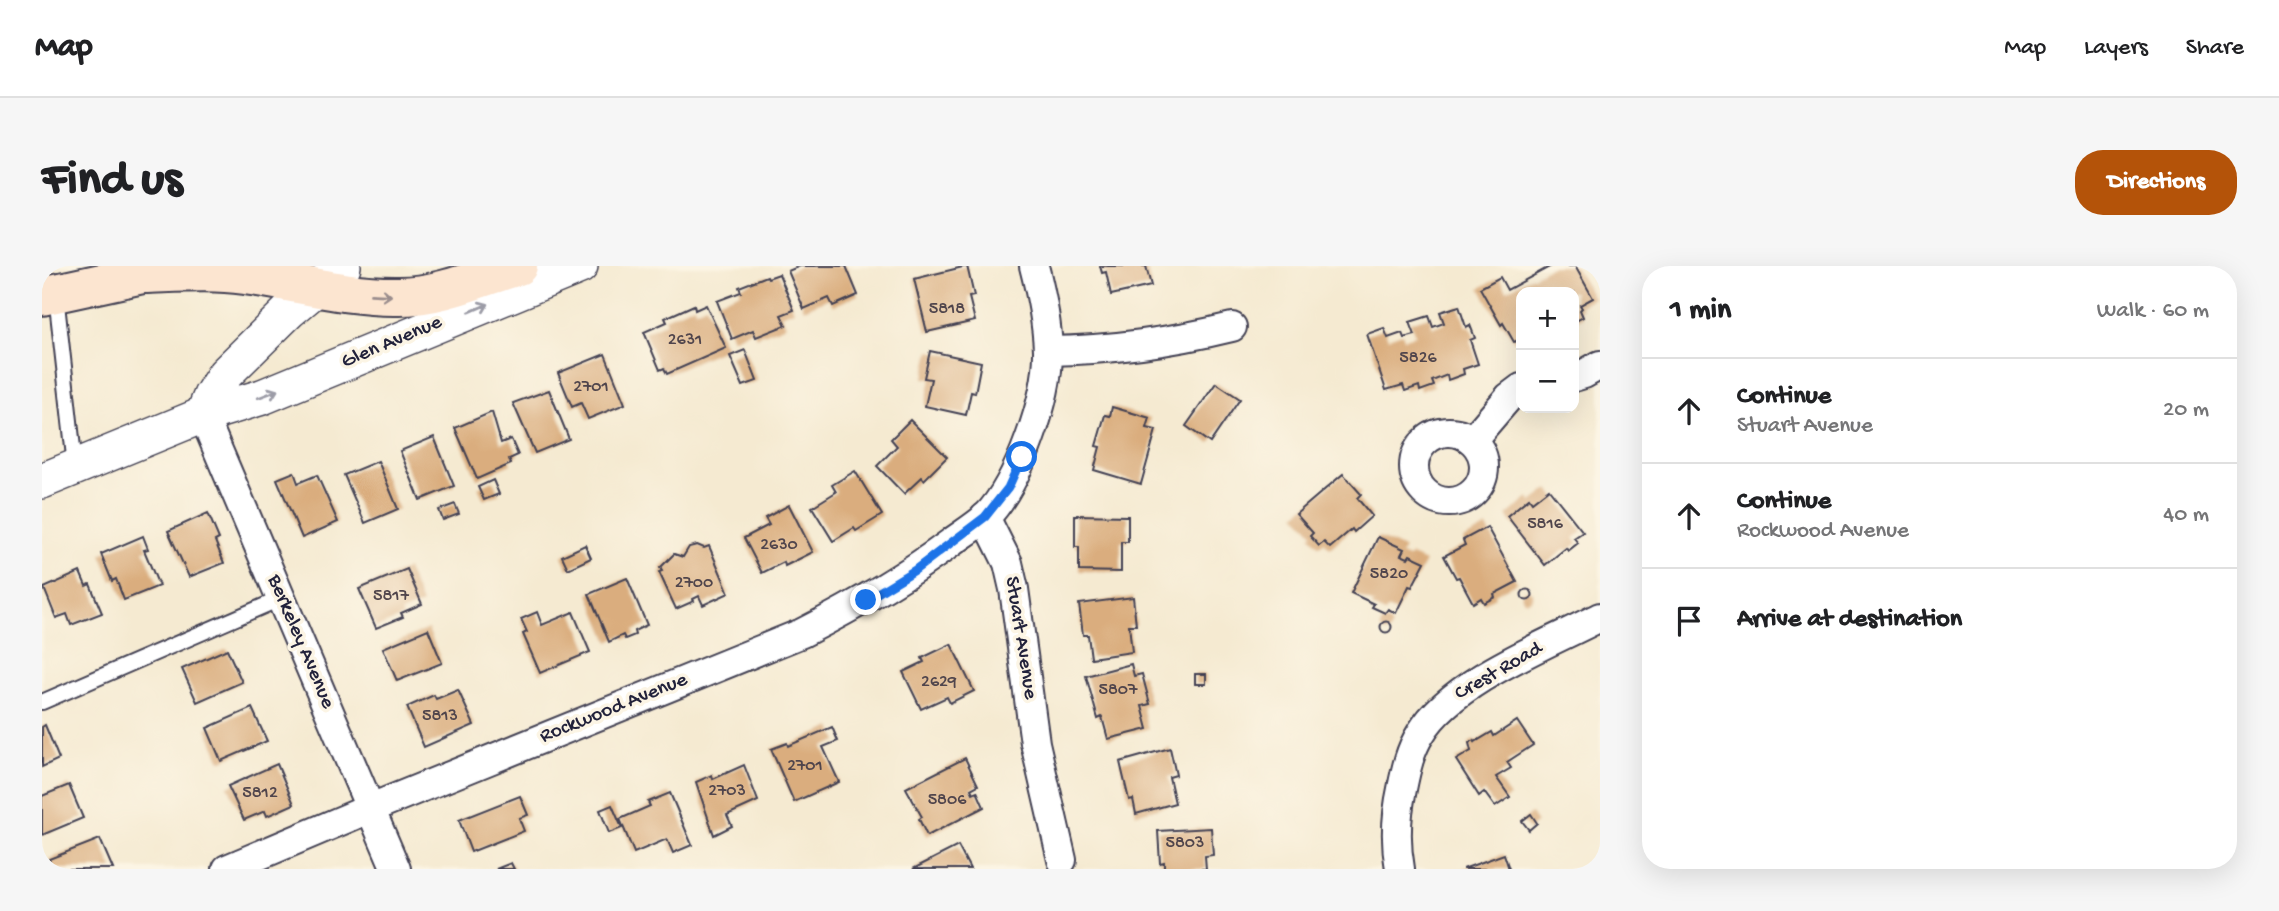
<!DOCTYPE html>
<meta charset="utf-8">
<style>
body{margin:0;font-family:"Gochi Hand",sans-serif;background:#f6f6f6;color:#202124}
.controls{position:absolute;right:21px;top:21px;display:grid;overflow:hidden;border-radius:14px;box-shadow:0 7px 28px #0002}
.controls button{width:63px;height:63px;display:grid;place-items:center;padding:0;border:0;border-bottom:2px solid #e0e0e0;background:#fff;color:#202124;font:35px sans-serif}
.stop{position:absolute;width:21px;height:21px;margin:-16px;border:5px solid #1a73e8;border-radius:50%;background:#fff}
.stop.end{background:#1a73e8;border-color:#fff;box-shadow:0 2px 7px #0008}
.list{margin:0;padding:0;list-style:none}
h2{display:flex;justify-content:space-between;align-items:center;height:91px;margin:0;padding:0 28px;font-size:30px}
h2 small{font-size:23px;font-weight:400;color:#757577}
.list li{display:grid;grid-template-columns:46px 1fr auto;gap:21px;align-items:center;box-sizing:border-box;height:105px;padding:0 28px;border-top:2px solid #e0e0e0}
.list b{display:block;font-size:26px;white-space:nowrap}
.list p{margin:0;font-size:23px;white-space:nowrap;color:#757577}
.list em{font-size:23px;font-style:normal;color:#757577}
.icon{flex:none;width:38px;height:38px;fill:none;stroke:currentColor;stroke-width:2;stroke-linecap:round;stroke-linejoin:round}
.map{position:relative;flex:none;width:1558px;height:603px;overflow:hidden;border-radius:28px}
header{display:flex;align-items:center;gap:42px;box-sizing:border-box;height:98px;padding:0 35px;background:#fff;border-bottom:2px solid #e0e0e0}
header strong{font-size:33px}
nav{display:flex;gap:38px;margin-inline-start:auto;font-size:24px}
.intro{display:flex;align-items:center;justify-content:space-between;box-sizing:border-box;height:168px;padding:0 42px}
h1{margin:0;font-size:49px}
.button{padding:18px 32px;border-radius:28px;background:#b45309;color:#fff;font-size:24px;font-weight:700}
main{display:flex;gap:42px;padding:0 42px}
aside{flex:1;background:#fff;border-radius:28px;box-shadow:0 7px 28px #0002}
.map>svg:first-child{display:block}
.building{fill:#daad7e}
.lines{fill:none;stroke-linecap:round;stroke-linejoin:round}
.service-casing{stroke:#424052;stroke-width:18}
.minor-casing{stroke:#424052;stroke-width:32}
.tertiary-casing{stroke:#424052;stroke-width:38}
.secondary-casing{stroke:#424052;stroke-width:42}
.service{stroke:#fff;stroke-width:14}
.minor{stroke:#fff;stroke-width:28}
.tertiary{stroke:#fff;stroke-width:35}
.secondary{stroke:#fce5d0;stroke-width:38}
.oneway{stroke:#9a8d8d}
.oneway2{stroke:#9c9ca7}
.route{stroke:#1a73e8;stroke-width:9}
.labels{text-anchor:middle;dominant-baseline:central;stroke-width:7;stroke-linejoin:round;paint-order:stroke}
.number-label{font-size:18px;fill:#50454c}
.street-label{font-size:21px;fill:#22223b;stroke:#fcf5e5}
</style>
<header>
<strong>Map</strong>
<nav><a>Map</a><a>Layers</a><a>Share</a></nav>
</header>
<div class="intro"><h1>Find us</h1><a class="button">Directions</a></div>
<main>
<div class="map">
<svg width="1558" height="603" viewBox="0 0 1558 603">
<rect width="100%" height="100%" fill="#fcf5e5"/>
<filter id="ink" filterUnits="userSpaceOnUse"><feTurbulence type="fractalNoise" baseFrequency=".0143" numOctaves="2"/><feDisplacementMap in="SourceGraphic" scale="14" xChannelSelector="R" yChannelSelector="G"/><feConvolveMatrix kernelMatrix="1 2 1 2 8 2 1 2 1" color-interpolation-filters="sRGB"/></filter>
<filter id="wash" filterUnits="userSpaceOnUse"><feTurbulence type="fractalNoise" baseFrequency=".00686" numOctaves="4" result="noise"/><feDisplacementMap in="SourceGraphic" scale="28" xChannelSelector="R" yChannelSelector="G"/><feGaussianBlur stdDeviation="1.57" result="paint"/><feColorMatrix in="noise" values="0 0 0 0 0 0 0 0 0 0 0 0 0 0 0 0 0 1.4 0 .05"/><feComposite in="paint" operator="in"/></filter>
<g filter="url(#wash)">
<rect width="100%" height="100%" fill="#f5ead1"/>
<g id="blocks">
<g class="building">
<polygon points="758,0 804,0 816,29 791,40 787,32 762,43 746,5"/>
<polygon points="925,0 932,30 927,31 933,55 885,66 872,13"/>
<polygon points="1058,0 1104,0 1109,20 1069,29 1064,6 1060,7"/>
<polygon points="1509,0 1533,0 1551,32 1538,39 1540,42 1538,44 1541,51 1532,56 1532,26 1479,26 1479,72 1472,76 1461,57 1459,59 1438,22 1458,11 1465,24"/>
<polygon points="737,8 752,44 739,49 744,59 714,71 711,64 690,73 675,35 699,26 697,21 725,10 726,12"/>
<polygon points="652,39 653,44 664,39 684,82 625,108 622,102 618,104 602,66 625,56 623,52"/>
<polygon points="1417,40 1424,61 1428,59 1433,72 1428,74 1436,98 1421,103 1422,108 1406,114 1405,109 1390,115 1392,120 1378,125 1377,120 1363,125 1361,119 1344,124 1325,68 1342,62 1346,72 1360,67 1362,72 1373,69 1368,56 1387,50 1391,61 1402,57 1398,46"/>
<polygon points="703,84 715,115 701,120 688,90"/>
<polygon points="888,85 939,96 933,127 929,126 924,149 883,140 889,113 882,112"/>
<polygon points="563,88 583,138 546,153 539,137 530,141 516,107"/>
<polygon points="1174,117 1198,133 1168,177 1144,160"/>
<polygon points="507,124 527,173 493,187 471,137"/>
<polygon points="1070,141 1108,152 1105,162 1114,164 1099,218 1052,204 1058,181 1054,180 1063,149 1068,150"/>
<polygon points="450,146 459,177 469,173 476,189 467,193 469,198 435,213 413,162"/>
<polygon points="868,154 905,191 882,214 880,211 862,228 835,200 855,180 849,173"/>
<polygon points="392,171 412,220 378,234 358,185"/>
<polygon points="336,195 356,243 323,257 302,209"/>
<polygon points="813,205 840,249 814,265 812,262 791,275 770,241 794,226 790,219"/>
<polygon points="252,206 256,217 275,209 296,256 260,272 235,213"/>
<polygon points="1301,208 1319,228 1315,232 1330,250 1312,266 1310,263 1288,282 1282,276 1277,280 1268,270 1271,267 1254,248"/>
<polygon points="451,214 457,228 442,234 436,221"/>
<polygon points="1507,223 1541,266 1532,272 1536,277 1526,285 1524,282 1503,299 1465,250 1487,232 1490,236"/>
<polygon points="413,238 417,248 401,254 397,244"/>
<polygon points="747,239 771,286 743,300 742,296 720,307 702,272 727,259 723,252"/>
<polygon points="166,247 177,273 173,275 182,297 147,311 126,265"/>
<polygon points="1033,249 1086,250 1086,276 1079,276 1079,306 1037,305 1037,281 1033,281"/>
<polygon points="1445,261 1475,316 1452,328 1453,331 1442,337 1439,332 1431,337 1417,311 1414,312 1402,290 1423,279 1421,274"/>
<polygon points="101,270 106,283 102,284 117,320 82,334 74,313 70,315 59,288"/>
<polygon points="1336,271 1362,283 1359,289 1366,292 1368,289 1383,296 1370,321 1367,320 1354,347 1346,343 1343,347 1330,341 1332,338 1309,327"/>
<polygon points="543,279 549,292 526,303 520,290"/>
<polygon points="655,279 662,282 667,280 687,327 661,339 657,330 651,333 652,335 634,343 617,306 620,305 618,302 632,288 641,291 647,281"/>
<polygon points="365,303 380,338 359,347 361,351 334,362 317,323"/>
<polygon points="38,306 44,320 48,318 60,347 29,359 25,348 14,352 2,322"/>
<polygon points="585,312 605,359 592,365 593,369 583,373 581,369 567,376 547,328"/>
<circle cx="1485" cy="329" r="5.5"/>
<polygon points="1091,331 1094,359 1087,359 1090,386 1049,392 1046,369 1041,369 1037,338"/>
<polygon points="495,346 500,359 531,346 548,386 498,407 481,368 485,366 479,353"/>
<circle cx="1344" cy="361" r="5.5"/>
<polygon points="386,363 400,397 355,415 341,382"/>
<polygon points="909,378 932,425 908,437 905,431 879,443 861,406 882,396 880,392"/>
<polygon points="185,383 200,416 155,436 140,403"/>
<polygon points="1089,398 1092,410 1100,408 1108,438 1100,440 1106,463 1066,473 1060,451 1056,453 1044,410"/>
<rect x="1153" y="408" width="11" height="10"/>
<polygon points="416,424 432,459 382,481 365,441 392,429 394,433"/>
<polygon points="210,442 225,475 179,495 165,462"/>
<polygon points="1475,455 1491,479 1465,496 1469,502 1454,511 1468,531 1453,541 1442,526 1437,530 1414,494 1429,485 1427,477 1432,474 1433,476 1450,466 1452,470"/>
<polygon points="3,459 17,493 0,501 0,461"/>
<polygon points="790,461 796,475 781,481 797,516 752,536 729,483 745,477 746,480"/>
<polygon points="1128,482 1134,509 1127,511 1133,537 1094,548 1091,533 1087,534 1078,496"/>
<polygon points="923,492 936,519 929,523 931,527 935,525 942,541 885,570 877,553 880,551 864,522"/>
<polygon points="235,498 252,538 225,550 223,545 202,554 186,520"/>
<polygon points="702,499 716,535 685,549 690,560 672,569 654,516 670,509 671,513"/>
<polygon points="27,519 41,552 0,569 0,530"/>
<polygon points="628,527 650,579 631,587 625,573 592,587 578,553 608,540 606,536"/>
<polygon points="478,530 486,549 477,552 482,565 429,586 417,554"/>
<polygon points="570,539 580,562 567,567 558,544"/>
<polygon points="1489,548 1495,557 1487,564 1480,555"/>
<polygon points="1169,562 1171,589 1163,590 1164,603 1122,603 1122,596 1118,597 1116,565"/>
<polygon points="58,573 71,603 11,603 7,593"/>
<polygon points="916,580 928,603 871,603"/>
<polygon points="1462,588 1467,603 1421,603"/>
<polygon points="469,597 472,603 454,603"/>
</g>
</g>
</g>
<g filter="url(#ink)">
<use href="#blocks" fill-opacity="0" stroke="#424052" stroke-width="2"/>
<g class="lines">
<g class="service-casing">
<g id="service">
<polyline points="14,29 33,200"/>
<polyline points="0,436 240,332"/>
</g>
</g>
<g class="minor-casing">
<g id="minor">
<path d="M1006 85C1069 84 1129 76 1190 61"/>
<polyline points="1532,111 1542,108 1558,99"/>
<polyline points="161,149 354,603"/>
<circle cx="1407" cy="201" r="35"/>
<polyline points="1431,173 1467,131 1479,122"/>
<polyline points="943,251 966,297 972,323 993,477 1020,594"/>
<path d="M185 603 329 542 760 367C813 340 862 312 910 276 921 268 934 260 944 251 977 217 1007 131 1006 84 1005 56 999 27 992 0"/>
<path d="M1358 603C1353 576 1354 550 1360 523 1364 503 1368 484 1379 467 1410 415 1504 379 1558 351"/>
</g>
</g>
<g class="tertiary-casing">
<g id="tertiary">
<polyline points="161,149 169,130 183,108 247,45 301,0"/>
<polyline points="0,215 161,149 220,131 538,0"/>
</g>
</g>
<g class="secondary-casing">
<g id="secondary">
<path d="M101 8C135 7 169 4 203 9 254 16 304 31 357 30 397 30 437 12 476 0"/>
<polyline points="0,30 101,8 124,1"/>
</g>
</g>
<use href="#service" class="service"/>
<use href="#minor" class="minor"/>
<use href="#tertiary" class="tertiary"/>
<use href="#secondary" class="secondary"/>
</g>
<defs><path id="oneway-shaft" d="M-6 0H5M1.5-3L5.5 0L1.5 3" fill="none" stroke-width="1.6" stroke-linecap="round" stroke-linejoin="round" transform="scale(1.75)"/></defs>
<use class="oneway" href="#oneway-shaft" transform="translate(339 29) rotate(3)"/>
<g class="oneway2">
<use href="#oneway-shaft" transform="translate(437 42) rotate(-23)"/>
<use href="#oneway-shaft" transform="translate(226 128) rotate(-21)"/>
</g>
</g>
<g class="lines" filter="url(#ink)">
<polyline class="route" points="824,334 873,304 943,251 966,222 980,191"/>
</g>
<g class="labels">
<g class="number-label">
<text x="905" y="43">5818</text>
<text x="643" y="74">2631</text>
<text x="1376" y="92">5826</text>
<text x="549" y="121">2701</text>
<text x="1503" y="258">5816</text>
<text x="737" y="279">2630</text>
<text x="1347" y="308">5820</text>
<text x="652" y="317">2700</text>
<text x="349" y="330">5817</text>
<text x="897" y="416">2629</text>
<text x="1076" y="424">5807</text>
<text x="398" y="450">5813</text>
<text x="763" y="500">2701</text>
<text x="685" y="525">2703</text>
<text x="218" y="527">5812</text>
<text x="905" y="534">5806</text>
<text x="1143" y="577">5803</text>
</g>
<g class="street-label">
<text transform="translate(350 77) rotate(-23)">Glen Avenue</text>
<text transform="translate(978 372) rotate(81)">Stuart Avenue</text>
<text transform="translate(258 376) rotate(67)">Berkeley Avenue</text>
<text transform="translate(1457 406) rotate(-30)">Crest Road</text>
<text transform="translate(572 443) rotate(-22)">Rockwood Avenue</text>
</g>
</g>
</svg>
<div class="controls">
<button>+</button>
<button>−</button>
</div>
<div class="stop" style="left:980px;top:191px"></div>
<div class="stop end" style="left:824px;top:334px"></div>
</div>
<aside>
<h2>1 min<small>Walk · 60 m</small></h2>
<ul class="list">
<li><svg class="icon" aria-label="ahead" viewBox="0 0 24 24"><path d="M12 20V5M6 11l6-6 6 6"/></svg><div><b>Continue</b><p>Stuart Avenue</p></div><em>20 m</em></li>
<li><svg class="icon" aria-label="ahead" viewBox="0 0 24 24"><path d="M12 20V5M6 11l6-6 6 6"/></svg><div><b>Continue</b><p>Rockwood Avenue</p></div><em>40 m</em></li>
<li><svg class="icon" aria-label="arrive" viewBox="0 0 24 24"><path d="M6 21V4h12l-3 4 3 4H6"/></svg><div><b>Arrive at destination</b></div></li>
</ul>
</aside>
</main>
